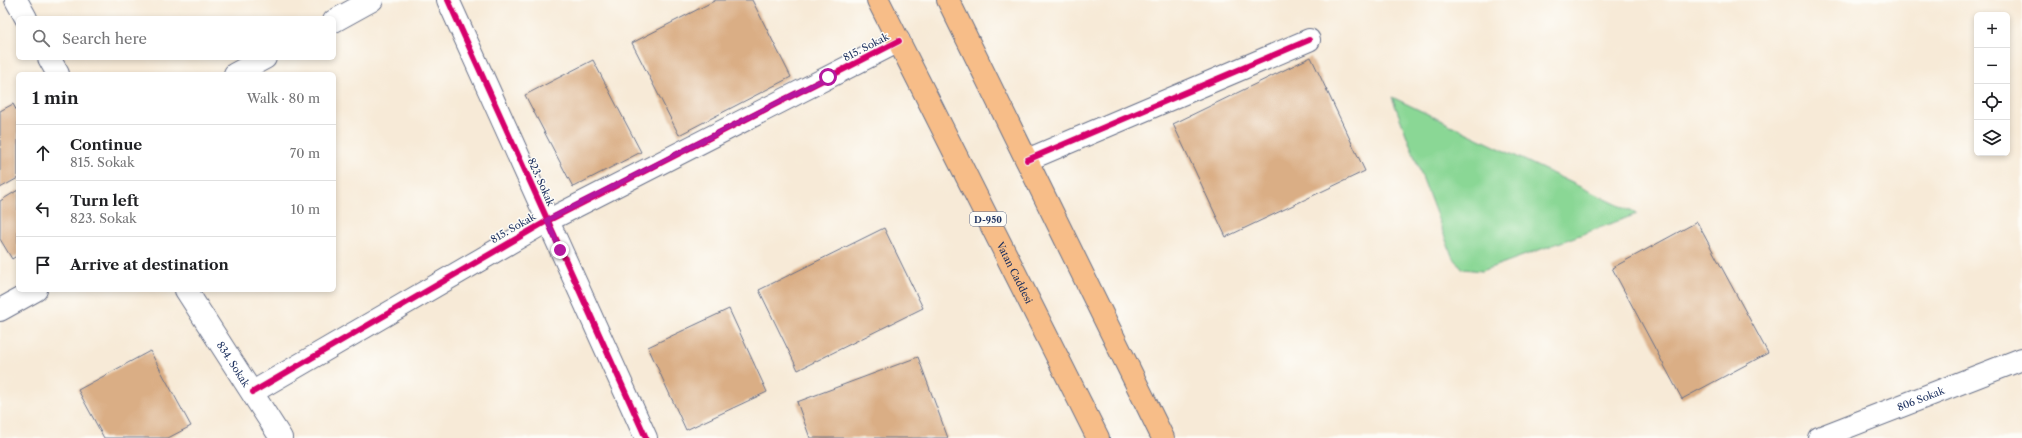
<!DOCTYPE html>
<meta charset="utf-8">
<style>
body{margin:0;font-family:"Libre Caslon Text",serif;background:#f2f2f2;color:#202124}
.controls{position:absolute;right:12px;top:12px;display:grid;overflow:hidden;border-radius:6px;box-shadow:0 2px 6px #0003}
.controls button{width:36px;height:36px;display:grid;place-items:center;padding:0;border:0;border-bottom:1px solid #e0e0e0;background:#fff;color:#202124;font:20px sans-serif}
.stop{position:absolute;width:12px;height:12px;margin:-9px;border:3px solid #b5179e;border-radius:50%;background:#fff}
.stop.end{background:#b5179e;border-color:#fff;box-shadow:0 1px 4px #0008}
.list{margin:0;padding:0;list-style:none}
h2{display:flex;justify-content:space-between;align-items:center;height:52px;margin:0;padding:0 16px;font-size:17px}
h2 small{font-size:13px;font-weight:400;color:#757577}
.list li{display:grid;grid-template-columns:26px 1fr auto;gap:12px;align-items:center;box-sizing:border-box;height:56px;padding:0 16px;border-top:1px solid #e0e0e0}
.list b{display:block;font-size:15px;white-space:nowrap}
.list p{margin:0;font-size:13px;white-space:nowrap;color:#757577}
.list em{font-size:13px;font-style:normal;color:#757577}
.icon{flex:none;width:22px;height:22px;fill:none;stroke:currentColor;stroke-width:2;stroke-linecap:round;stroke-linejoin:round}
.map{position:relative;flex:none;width:2022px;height:438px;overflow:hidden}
.search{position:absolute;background:#fff;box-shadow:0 2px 6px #0003;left:16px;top:16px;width:320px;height:44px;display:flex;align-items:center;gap:10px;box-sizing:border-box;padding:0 14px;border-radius:6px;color:#757577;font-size:15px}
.panel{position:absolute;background:#fff;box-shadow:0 2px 6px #0003;left:16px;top:72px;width:320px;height:220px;border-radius:6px}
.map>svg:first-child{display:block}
.green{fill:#8ad795;stroke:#52837a}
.building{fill:#daae85}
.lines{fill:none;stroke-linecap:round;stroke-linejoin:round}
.minor-casing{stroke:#687088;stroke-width:24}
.highway-casing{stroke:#687088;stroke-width:24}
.minor{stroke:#fff;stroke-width:22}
.highway{stroke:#f7bd88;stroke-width:22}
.cycleway-casing{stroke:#fdfcf7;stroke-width:8}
.cycleway{stroke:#d6006c;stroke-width:6}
.route{stroke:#b5179e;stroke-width:5}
.labels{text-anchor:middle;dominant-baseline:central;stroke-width:3;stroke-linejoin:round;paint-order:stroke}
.shield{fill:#fdfcf7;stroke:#5f6c8c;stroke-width:1}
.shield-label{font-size:9px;font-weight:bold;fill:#1b2f5e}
.street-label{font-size:10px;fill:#1b2f5e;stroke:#fdfcf7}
</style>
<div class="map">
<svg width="2022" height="438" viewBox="0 0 2022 438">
<rect width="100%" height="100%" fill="#fdfcf7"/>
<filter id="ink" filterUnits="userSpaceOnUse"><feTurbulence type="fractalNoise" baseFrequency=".025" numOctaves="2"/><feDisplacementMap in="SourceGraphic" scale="8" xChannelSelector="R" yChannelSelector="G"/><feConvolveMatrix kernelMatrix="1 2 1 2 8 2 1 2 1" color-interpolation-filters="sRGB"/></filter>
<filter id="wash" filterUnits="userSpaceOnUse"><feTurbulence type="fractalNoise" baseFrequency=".012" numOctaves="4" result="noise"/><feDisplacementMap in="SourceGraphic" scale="16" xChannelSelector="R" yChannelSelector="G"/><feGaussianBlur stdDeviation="0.9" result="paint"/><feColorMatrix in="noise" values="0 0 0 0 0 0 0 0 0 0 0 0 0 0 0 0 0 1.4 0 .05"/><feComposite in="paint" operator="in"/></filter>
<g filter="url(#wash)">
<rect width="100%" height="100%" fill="#f7ead7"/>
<polygon class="green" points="1392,97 1637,214 1482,271 1463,269 1452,256"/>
<g id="blocks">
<g class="building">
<polygon points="716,0 752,0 791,77 679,135 632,43"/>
<polygon points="1311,57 1365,171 1226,237 1173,124"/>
<polygon points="593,60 641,152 573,187 525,95"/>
<polygon points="13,104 18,113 18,178 0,188 0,111"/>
<polygon points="18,190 18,255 12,259 0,239 0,201"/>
<polygon points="1697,222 1768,353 1682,399 1612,268"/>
<polygon points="884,228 923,308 798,370 759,290"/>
<polygon points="729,309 767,392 686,430 648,347"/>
<polygon points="150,351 191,426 168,438 104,438 78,390"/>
<polygon points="918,357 948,438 810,438 797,402"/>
</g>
</g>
</g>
<g filter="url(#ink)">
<use href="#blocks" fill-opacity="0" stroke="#687088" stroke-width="1"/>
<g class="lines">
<g class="minor-casing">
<g id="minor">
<polyline points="16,0 26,18"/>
<polyline points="448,0 646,438"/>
<polyline points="334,21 372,0"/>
<polyline points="49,58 58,74"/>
<polyline points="235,74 265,58"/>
<polyline points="1027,160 1309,40"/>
<path id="s1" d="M186 290 281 438"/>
<polyline points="0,310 36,290"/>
<polyline points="253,392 547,221 899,41"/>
<path id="s2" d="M1819 438 2022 359"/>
</g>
</g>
<g class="highway-casing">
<g id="highway">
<path id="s3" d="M878 0 1098 438"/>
<polyline points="948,0 1163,438"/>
</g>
</g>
<use href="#minor" class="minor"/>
<use href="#highway" class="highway"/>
<g class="cycleway-casing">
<g id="cycleway">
<polyline points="448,0 646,438"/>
<polyline points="1027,160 1309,40"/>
<polyline points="253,392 547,221 899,41"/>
</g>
</g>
<use href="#cycleway" class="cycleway"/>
</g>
</g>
<g class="lines" filter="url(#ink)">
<polyline class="route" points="560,250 547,220 828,77"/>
</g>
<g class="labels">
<rect class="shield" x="970" y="212" width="36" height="14" rx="3"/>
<g class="shield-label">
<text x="988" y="219">D-950</text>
</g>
<g class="street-label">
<text transform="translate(866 47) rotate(-27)">815. Sokak</text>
<text transform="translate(541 182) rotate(66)">823. Sokak</text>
<text transform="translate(513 228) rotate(-30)">815. Sokak</text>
<text stroke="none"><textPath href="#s3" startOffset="305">Vatan Caddesi</textPath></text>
<text stroke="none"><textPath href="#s1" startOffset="88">834. Sokak</textPath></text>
<text stroke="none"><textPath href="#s2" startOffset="109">806 Sokak</textPath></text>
</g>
</g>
</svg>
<div class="controls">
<button>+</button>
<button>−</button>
<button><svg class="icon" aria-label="locate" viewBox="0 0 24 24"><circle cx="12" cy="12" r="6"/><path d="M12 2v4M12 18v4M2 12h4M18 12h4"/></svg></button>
<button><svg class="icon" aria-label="layers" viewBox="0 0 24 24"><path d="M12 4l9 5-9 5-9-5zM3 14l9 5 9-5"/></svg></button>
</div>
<div class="stop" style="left:828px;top:77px"></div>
<div class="stop end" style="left:560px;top:250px"></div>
<div class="search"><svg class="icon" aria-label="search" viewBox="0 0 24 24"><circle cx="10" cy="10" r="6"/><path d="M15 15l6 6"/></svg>Search here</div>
<section class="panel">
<h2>1 min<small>Walk · 80 m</small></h2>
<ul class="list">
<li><svg class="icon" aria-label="ahead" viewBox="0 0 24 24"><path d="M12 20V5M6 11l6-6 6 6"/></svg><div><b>Continue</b><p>815. Sokak</p></div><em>70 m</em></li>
<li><svg class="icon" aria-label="left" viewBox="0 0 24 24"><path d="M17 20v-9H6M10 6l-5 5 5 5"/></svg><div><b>Turn left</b><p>823. Sokak</p></div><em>10 m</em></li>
<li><svg class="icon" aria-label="arrive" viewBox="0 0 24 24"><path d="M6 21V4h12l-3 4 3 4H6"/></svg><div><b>Arrive at destination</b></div></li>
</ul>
</section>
</div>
